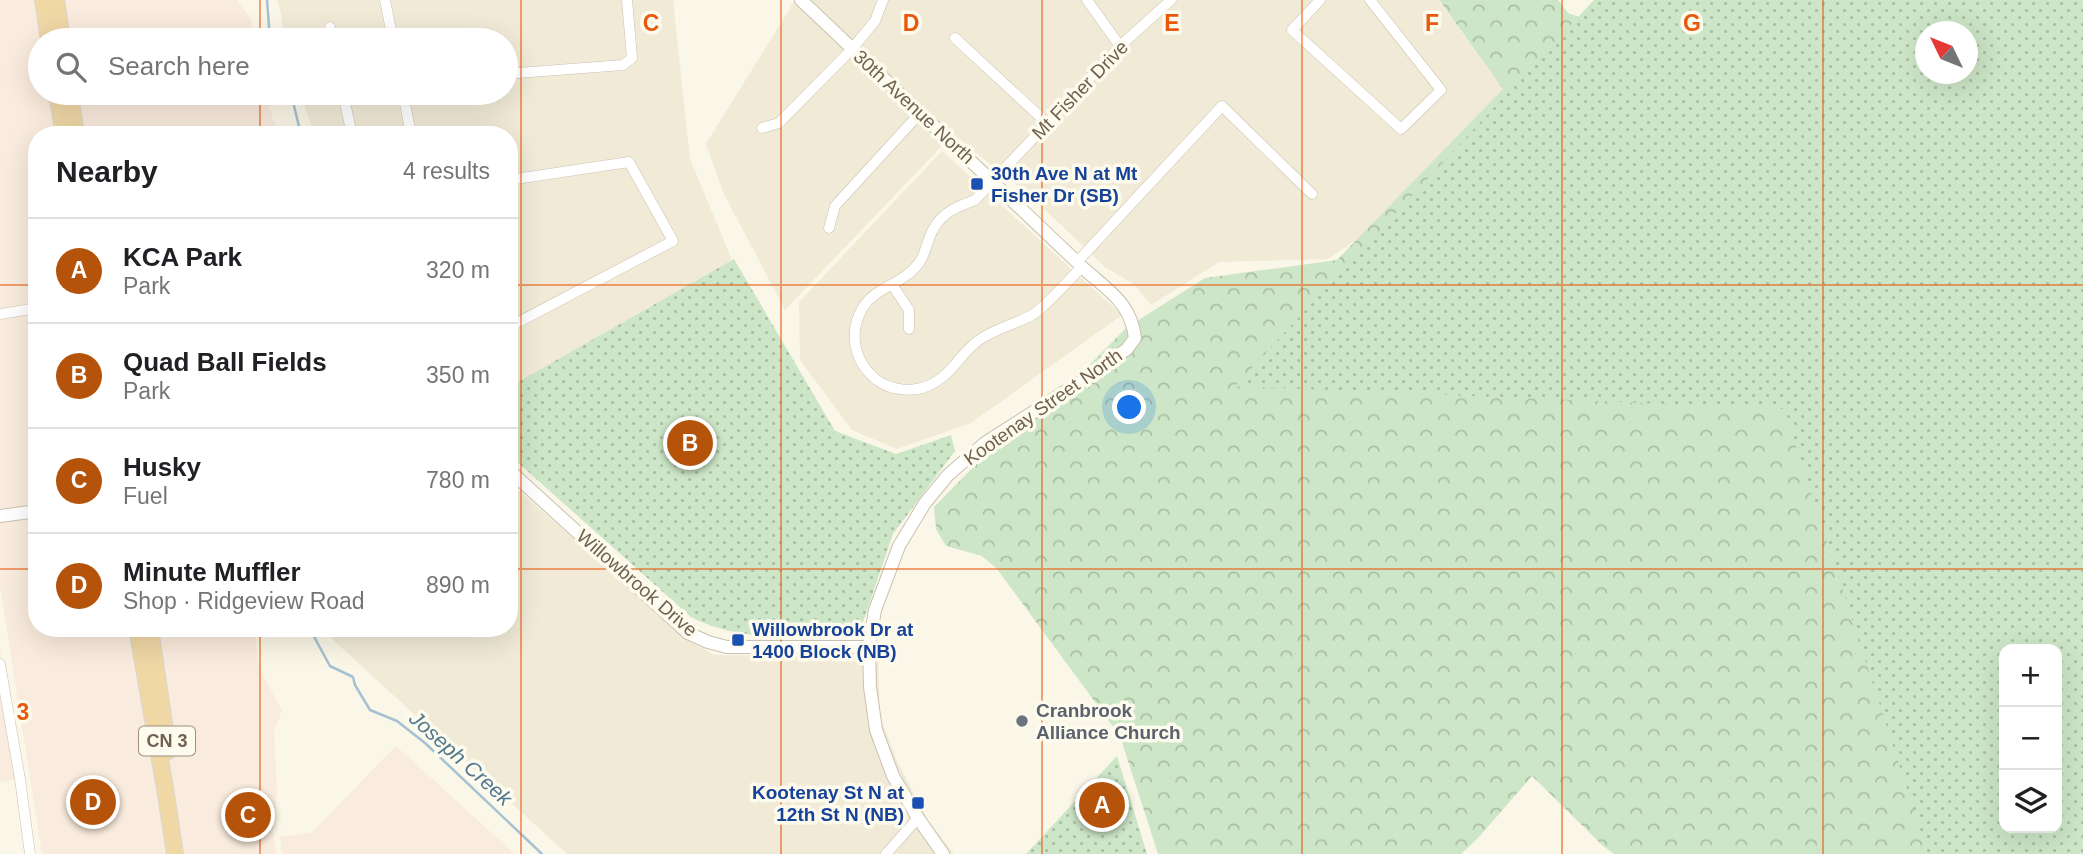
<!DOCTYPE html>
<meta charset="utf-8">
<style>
body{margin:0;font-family:Arial,sans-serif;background:#f2f2f2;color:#202124}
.controls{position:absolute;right:21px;bottom:21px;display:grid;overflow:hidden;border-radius:14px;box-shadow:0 7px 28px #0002}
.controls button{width:63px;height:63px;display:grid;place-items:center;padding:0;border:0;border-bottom:2px solid #e0e0e0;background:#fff;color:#202124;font:35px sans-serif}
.compass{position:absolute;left:1915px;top:21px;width:63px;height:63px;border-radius:50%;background:#fff;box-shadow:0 7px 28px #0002;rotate:313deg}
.you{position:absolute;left:1130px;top:408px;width:24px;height:24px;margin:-18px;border:5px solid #fff;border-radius:50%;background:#1a73e8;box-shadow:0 0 0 10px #1a73e833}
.badge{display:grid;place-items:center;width:46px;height:46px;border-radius:50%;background:#b45309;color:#fff;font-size:23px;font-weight:700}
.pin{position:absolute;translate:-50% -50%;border:4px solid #fff;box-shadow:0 2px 7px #0006}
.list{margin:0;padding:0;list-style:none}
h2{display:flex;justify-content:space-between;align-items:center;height:91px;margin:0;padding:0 28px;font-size:30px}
h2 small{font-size:23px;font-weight:400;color:#757577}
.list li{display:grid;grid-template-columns:46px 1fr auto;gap:21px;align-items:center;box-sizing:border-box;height:105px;padding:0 28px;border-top:2px solid #e0e0e0}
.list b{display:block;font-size:26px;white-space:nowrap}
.list p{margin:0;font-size:23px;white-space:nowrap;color:#757577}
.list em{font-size:23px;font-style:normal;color:#757577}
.icon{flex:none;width:38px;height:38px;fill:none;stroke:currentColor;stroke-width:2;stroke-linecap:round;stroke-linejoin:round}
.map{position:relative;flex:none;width:2083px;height:854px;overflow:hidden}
.search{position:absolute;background:#fff;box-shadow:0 7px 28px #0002;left:28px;top:28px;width:490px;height:77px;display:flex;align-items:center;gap:18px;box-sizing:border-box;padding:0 24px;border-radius:38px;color:#757577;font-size:26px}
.panel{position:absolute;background:#fff;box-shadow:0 7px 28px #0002;left:28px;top:126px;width:490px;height:511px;border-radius:28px}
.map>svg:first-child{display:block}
.residential{fill:#f1ead7}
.commercial{fill:#f9ebdd}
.forest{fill:url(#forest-crowns)}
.park{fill:url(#park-dots);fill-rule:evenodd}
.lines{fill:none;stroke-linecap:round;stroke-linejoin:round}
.stream{stroke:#a5c1d2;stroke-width:2.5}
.minor-casing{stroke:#cbc1af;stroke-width:11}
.tertiary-casing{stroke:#cbc1af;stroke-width:14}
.trunk-casing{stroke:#dad6d1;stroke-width:18}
.minor{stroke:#fff;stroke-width:10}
.tertiary{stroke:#fff;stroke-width:12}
.trunk{stroke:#efd7a6;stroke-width:16}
.grid{fill:none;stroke:#e8590c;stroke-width:2;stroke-opacity:0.55}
.transit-dot{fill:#1a4fb4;stroke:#fdfaee;stroke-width:2.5}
.worship-dot{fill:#6b7280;stroke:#fdfaee;stroke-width:2.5}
.labels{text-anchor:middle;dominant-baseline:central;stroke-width:7;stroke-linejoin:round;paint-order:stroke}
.shield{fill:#fdfaee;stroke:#9b907f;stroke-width:2}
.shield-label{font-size:18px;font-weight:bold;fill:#71624f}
.street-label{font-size:19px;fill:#71624f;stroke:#fdfaee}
.transit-label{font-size:19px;font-weight:bold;fill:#164399;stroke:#fdfaee;text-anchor:start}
.worship-label{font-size:19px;font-weight:bold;fill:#5b616d;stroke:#fdfaee;text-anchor:start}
.water-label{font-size:21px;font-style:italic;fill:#52788f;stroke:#fdfaee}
.grid-label{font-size:23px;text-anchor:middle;font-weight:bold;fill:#e8590c;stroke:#fdfaee;stroke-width:7;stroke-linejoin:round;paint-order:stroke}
</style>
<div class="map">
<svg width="2083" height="854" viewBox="0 0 2083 854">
<defs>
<pattern id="forest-crowns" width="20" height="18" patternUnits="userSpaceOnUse" patternTransform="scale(1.75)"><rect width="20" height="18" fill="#cde6c7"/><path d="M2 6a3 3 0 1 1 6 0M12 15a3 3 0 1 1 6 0" fill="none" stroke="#abbea4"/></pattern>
<pattern id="park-dots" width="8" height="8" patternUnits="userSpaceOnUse" patternTransform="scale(1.75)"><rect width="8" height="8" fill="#cde6c7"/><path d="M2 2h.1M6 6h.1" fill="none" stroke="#abbea4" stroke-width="1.8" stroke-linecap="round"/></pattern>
</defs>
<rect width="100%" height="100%" fill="#faf7e8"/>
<g class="residential">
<polygon points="277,0 673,0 690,159 732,260 509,387 509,135 315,135 300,93 506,93 506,40 284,40 281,14"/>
<polygon points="795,0 1438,0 1504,90 1368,232 1328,259 1219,262 1151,305 1135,285 1105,267 1039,204 951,132 939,149 785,310 723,192 706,144"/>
<polygon points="942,151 1122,315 971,423 897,449 852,430 800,360 799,302"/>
<polygon points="509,482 691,642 714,655 878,657 880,716 897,761 928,820 954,854 567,854 320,628 509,628"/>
</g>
<g class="commercial">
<polygon points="0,0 237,0 252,21 250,40 40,40 40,93 265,93 278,135 37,135 37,628 255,628 257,656 264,677 282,711 274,731 277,792 273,829 276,854 42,854 0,586"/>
<polygon points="0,648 20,779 0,782"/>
<polygon points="396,746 515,854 282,854 280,837 311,833"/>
</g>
<polygon class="forest" points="1439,0 1558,0 1568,13 1611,28 1926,74 1968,74 2083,211 2057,649 2004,649 2004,828 2013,854 1614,854 1602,845 1532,776 1478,838 1461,854 1158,854 1120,736 997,569 982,556 946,546 936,529 934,507 992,448 1057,398 1126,328 1205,278 1337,260 1503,89"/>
<g class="park">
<path d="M1594 0H2083V854H1928L1784 409 1235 386ZM1926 32H1968V74H1926ZM2004 649H2057V828H2004Z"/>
<path d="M734 259 835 431 896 454 951 435 955 451 893 534 859 634C803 636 743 644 691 617L515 460 509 422V387Z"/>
<polygon points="1117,756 1147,854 1026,854"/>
</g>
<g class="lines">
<g class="stream">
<polyline points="267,0 270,40"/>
<polyline points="291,93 301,135"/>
<polyline points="307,628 311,631 330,666 353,677 355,685 370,710 397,721 425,743 542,854"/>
</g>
<g class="minor-casing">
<g id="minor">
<polyline points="385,0 393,40"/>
<polyline points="1087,0 1120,46"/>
<path d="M1171 0 1120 46 975 200C953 208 937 215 929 239 926 247 924 256 919 263 903 285 875 286 862 309 852 326 852 348 863 365 882 394 920 398 946 374 958 363 965 350 979 340 995 329 1015 324 1032 315 1047 306 1068 280 1082 267L1077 262 1222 106 1312 194"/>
<polyline points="1320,0 1292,30 1401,129 1441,90 1370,0"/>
<polyline points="330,27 333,40"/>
<polyline points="955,38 1048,124"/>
<polyline points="506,74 623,65 632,58 627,0"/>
<polyline points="343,93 352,135"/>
<polyline points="403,93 411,135"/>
<polyline points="762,128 779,123 852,49 875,21 883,0"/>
<polyline points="509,180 629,162 673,241 509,327"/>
<polyline points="829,228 835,206 920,113"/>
<polyline points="893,286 909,310 909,329"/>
<polyline points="0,314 37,308"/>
<polyline points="0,664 20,779 30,854"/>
<polyline points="886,854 918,818"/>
</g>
</g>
<g class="tertiary-casing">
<g id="tertiary">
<polyline points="801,0 1077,262"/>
<polyline points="509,470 688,633 708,642 727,647 869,647"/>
<polyline points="0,516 37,511"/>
<path d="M943 854 918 818 893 776 876 730 870 687 869 647 875 610 899 546 925 503 948 475 985 443 1088 377 1127 349 1135 338C1131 302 1107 290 1082 267"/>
</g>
</g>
<g class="trunk-casing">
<g id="trunk">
<polyline points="43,0 49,40"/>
<polyline points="56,0 62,40"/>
<polyline points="57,93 64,135"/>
<polyline points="70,93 76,135"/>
<polyline points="137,628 166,794 175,854"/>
<polyline points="150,628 168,751"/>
</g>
</g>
<use href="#minor" class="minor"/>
<use href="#tertiary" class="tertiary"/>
<use href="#trunk" class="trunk"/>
</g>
<path class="grid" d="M260 0V40M521 0V854M781 0V854M1042 0V854M1302 0V854M1562 0V854M1823 0V854M260 93V135M0 285H37M509 285H2083M0 569H37M509 569H2083M260 628V854"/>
<g class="transit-dot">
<rect x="970" y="177" width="14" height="14" rx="3.5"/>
<rect x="731" y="633" width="14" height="14" rx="3.5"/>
<rect x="911" y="796" width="14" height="14" rx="3.5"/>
</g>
<circle class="worship-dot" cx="1022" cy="721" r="7"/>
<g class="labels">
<rect class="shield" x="139" y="726.5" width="56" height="29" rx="5"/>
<g class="shield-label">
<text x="167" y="741">CN 3</text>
</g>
<g class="street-label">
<text transform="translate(1080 90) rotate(-46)">Mt Fisher Drive</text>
<text transform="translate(914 107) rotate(43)">30th Avenue North</text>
<text transform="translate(1043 407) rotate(-35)">Kootenay Street North</text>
<text transform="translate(637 583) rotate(41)">Willowbrook Drive</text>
</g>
<g class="transit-label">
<text x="991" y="173">30th Ave N at Mt<tspan x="991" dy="22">Fisher Dr (SB)</tspan></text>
<text x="752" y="629">Willowbrook Dr at<tspan x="752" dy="22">1400 Block (NB)</tspan></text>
<text x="904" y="792" text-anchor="end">Kootenay St N at<tspan x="904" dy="22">12th St N (NB)</tspan></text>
</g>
<g class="worship-label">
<text x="1036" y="710">Cranbrook<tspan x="1036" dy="22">Alliance Church</tspan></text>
</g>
<g class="water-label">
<text transform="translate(461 758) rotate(42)">Joseph Creek</text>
</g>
</g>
<g class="grid-label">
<text x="651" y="31">C</text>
<text x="911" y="31">D</text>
<text x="1172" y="31">E</text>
<text x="1432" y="31">F</text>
<text x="1692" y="31">G</text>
<text x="23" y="720">3</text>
</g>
</svg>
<div class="controls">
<button>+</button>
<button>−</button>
<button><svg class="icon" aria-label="layers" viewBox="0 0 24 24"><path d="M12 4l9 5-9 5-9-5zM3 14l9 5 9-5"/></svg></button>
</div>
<svg class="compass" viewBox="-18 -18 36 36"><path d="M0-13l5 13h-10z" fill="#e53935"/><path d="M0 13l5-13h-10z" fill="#757577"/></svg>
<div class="you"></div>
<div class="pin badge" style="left:1102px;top:805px">A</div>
<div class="pin badge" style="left:690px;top:443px">B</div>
<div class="pin badge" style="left:248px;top:815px">C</div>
<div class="pin badge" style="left:93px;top:802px">D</div>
<div class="search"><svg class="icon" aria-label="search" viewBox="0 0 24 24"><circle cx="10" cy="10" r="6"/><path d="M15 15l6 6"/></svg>Search here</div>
<section class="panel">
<h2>Nearby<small>4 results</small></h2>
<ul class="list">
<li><span class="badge">A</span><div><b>KCA Park</b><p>Park</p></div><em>320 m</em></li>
<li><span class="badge">B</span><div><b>Quad Ball Fields</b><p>Park</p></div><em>350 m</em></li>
<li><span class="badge">C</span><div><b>Husky</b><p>Fuel</p></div><em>780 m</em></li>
<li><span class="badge">D</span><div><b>Minute Muffler</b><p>Shop · Ridgeview Road</p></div><em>890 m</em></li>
</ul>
</section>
</div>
